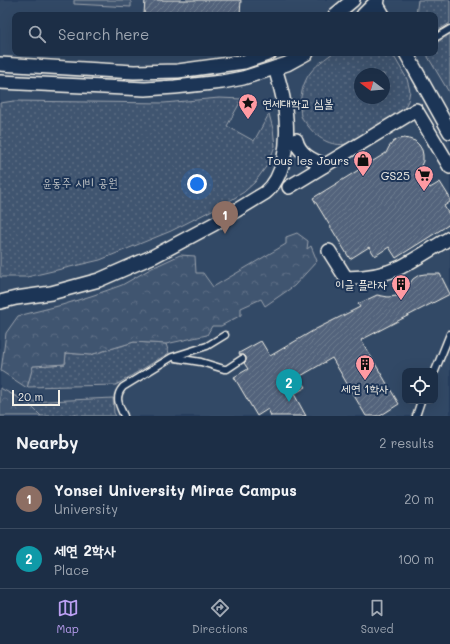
<!DOCTYPE html>
<meta charset="utf-8">
<style>
body{margin:0;font-family:Mali,"Poor Story",sans-serif;background:#293a51;color:#f1f3f6}
.controls{position:absolute;right:12px;bottom:12px;display:grid;overflow:hidden;border-radius:8px;box-shadow:0 4px 16px #0002}
.controls button{width:36px;height:36px;display:grid;place-items:center;padding:0;border:0;border-bottom:1px solid #3a4a5f;background:#1c2e46;color:#f1f3f6;font:20px sans-serif}
.compass{position:absolute;left:354px;top:68px;width:36px;height:36px;border-radius:50%;background:#1c2e46;box-shadow:0 4px 16px #0002;rotate:286deg}
.scale{position:absolute;left:12px;bottom:10px;width:48px;box-sizing:border-box;padding-left:4px;border:2px solid #f4f1e8;border-top:0;font-size:11px;line-height:14px;white-space:nowrap;color:#f4f1e8;-webkit-text-stroke:3px #1d3557;paint-order:stroke}
.you{position:absolute;left:197px;top:184px;width:14px;height:14px;margin:-10px;border:3px solid #fff;border-radius:50%;background:#1a73e8;box-shadow:0 0 0 6px #1a73e833}
.badge{display:grid;place-items:center;width:26px;height:26px;border-radius:50%;background:#bca0f2;color:#fff;font-size:13px;font-weight:700}
.pin{position:absolute;translate:-50% -33px;filter:drop-shadow(0 1px 2px #0008)}
.pin::after{content:'';position:absolute;top:21px;width:14px;height:12px;background:inherit;clip-path:polygon(0 0,100% 0,50% 100%)}
.list{margin:0;padding:0;list-style:none}
h2{display:flex;justify-content:space-between;align-items:center;height:52px;margin:0;padding:0 16px;font-size:17px}
h2 small{font-size:13px;font-weight:400;color:#a0a8b3}
.list li{display:grid;grid-template-columns:26px 1fr auto;gap:12px;align-items:center;box-sizing:border-box;height:60px;padding:0 16px;border-top:1px solid #3a4a5f}
.list b{display:block;font-size:15px;white-space:nowrap}
.list p{margin:0;font-size:13px;white-space:nowrap;color:#a0a8b3}
.list em{font-size:13px;font-style:normal;color:#a0a8b3}
.icon{flex:none;width:22px;height:22px;fill:none;stroke:currentColor;stroke-width:2;stroke-linecap:round;stroke-linejoin:round}
.map{position:relative;flex:none;width:450px;height:416px;overflow:hidden}
.search{position:absolute;background:#1c2e46;box-shadow:0 4px 16px #0002;left:12px;right:12px;top:12px;height:44px;display:flex;align-items:center;gap:10px;box-sizing:border-box;padding:0 14px;border-radius:8px;color:#a0a8b3;font-size:15px}
.sheet{height:172px;background:#1c2e46}
nav{display:flex;justify-content:space-around;align-items:center;box-sizing:border-box;height:56px;border-top:1px solid #3a4a5f;background:#1c2e46;font-size:11px;color:#a0a8b3}
nav a{display:grid;justify-items:center;gap:2px}
nav .on{color:#bca0f2}
.map>svg:first-child{display:block}
.built{fill:#334966;fill-rule:evenodd}
.grass{fill:url(#grass-dots);stroke:#9aa2ac;fill-rule:evenodd}
.forest{fill:url(#forest-crowns);stroke:#9aa2ac}
.pitch{fill:#40546f;stroke:#9aa2ac}
.building{fill:url(#building-hatch);stroke:#f4f1e8}
.lines{fill:none;stroke-linecap:round;stroke-linejoin:round}
.lane-casing{stroke:#f4f1e8;stroke-width:9}
.street-casing{stroke:#f4f1e8;stroke-width:16}
.lane{stroke:#1d3557;stroke-width:6}
.street{stroke:#1d3557;stroke-width:13}
.labels{text-anchor:middle;dominant-baseline:central;stroke-width:4;stroke-linejoin:round;paint-order:stroke}
.poi-label{font-size:12px;fill:#f4f1e8;stroke:#1d3557;text-anchor:end}
.park-label{font-size:12px;fill:#bec2c4;stroke:#1d3557}
</style>
<div class="map">
<svg width="450" height="416" viewBox="0 0 450 416">
<defs>
<pattern id="grass-dots" width="8" height="8" patternUnits="userSpaceOnUse"><rect width="8" height="8" fill="#40546f"/><path d="M2 2h.1M6 6h.1" fill="none" stroke="#5c6d84" stroke-width="1.8" stroke-linecap="round"/></pattern>
<pattern id="forest-crowns" width="20" height="18" patternUnits="userSpaceOnUse"><rect width="20" height="18" fill="#40546f"/><path d="M2 6a3 3 0 1 1 6 0M12 15a3 3 0 1 1 6 0" fill="none" stroke="#5c6d84"/></pattern>
<pattern id="building-hatch" width="6" height="6" patternUnits="userSpaceOnUse"><rect width="6" height="6" fill="#52647b"/><path d="M-1 1l2-2M0 6l6-6M5 7l2-2" fill="none" stroke="#6c7b8e"/></pattern>
</defs>
<rect width="100%" height="100%" fill="#263d5d"/>
<filter id="ink" filterUnits="userSpaceOnUse"><feTurbulence type="fractalNoise" baseFrequency=".025" numOctaves="2"/><feDisplacementMap in="SourceGraphic" scale="8" xChannelSelector="R" yChannelSelector="G"/><feConvolveMatrix kernelMatrix="1 2 1 2 8 2 1 2 1" color-interpolation-filters="sRGB"/></filter>
<g filter="url(#ink)">
<path class="built" d="M0 0H450V416H0ZM15 15H435V53H15ZM360 74H384V98H360ZM405 371H435V401H405Z"/>
<g class="grass">
<polygon points="418,0 450,0 450,23 435,32 435,15 416,15"/>
<polygon points="450,34 450,94 428,57 428,53 435,53 435,44"/>
<path d="M333 53H392L407 79 410 91 408 101 401 114 351 143C333 148 319 140 308 126 306 123 302 119 301 116 299 107 301 90 305 82 310 69 322 61 333 53ZM360 74H384V98H360Z"/>
<polygon points="219,98 242,99 227,126 254,141 269,114 273,129 275,146 268,164 255,182 244,192 228,202 171,231 100,260 27,277 0,277 0,103 14,101 164,103"/>
<polygon points="134,342 166,344 169,353 116,385 27,387 33,366 65,364 66,353 90,355"/>
<polygon points="113,398 114,413 116,416 78,416 75,414 66,416 41,416 27,402"/>
</g>
<g class="forest">
<polygon points="297,233 308,241 307,249 311,246 317,261 294,286 265,306 261,299 241,308 241,315 221,326 212,326 207,335 166,344 134,342 90,355 66,353 65,364 33,366 27,388 1,371 6,333 18,316 62,305 94,295 122,285 152,268 180,255 195,256 196,273 203,273 213,287 286,244 286,237"/>
<polygon points="0,388 27,402 41,416 0,416"/>
</g>
<polygon class="pitch" points="74,0 131,0 131,7 74,4"/>
<g class="building">
<polygon points="145,0 241,0 240,15 180,15 144,14"/>
<polygon points="404,138 409,139 415,141 419,145 422,150 423,155 423,161 419,170 430,188 440,182 450,198 450,202 444,206 450,216 450,224 396,258 389,247 375,256 369,247 350,259 313,198 386,153 389,147 393,142 398,139"/>
<polygon points="425,274 440,274 450,294 361,340 399,404 380,416 366,416 332,358 299,377 306,387 294,394 306,416 271,416 268,409 257,416 234,377 248,369 244,363 246,361 246,357 244,355 240,355 239,353 261,341 270,356 316,329 360,307 358,304 377,295 388,297 397,296 404,292 413,279 419,275"/>
</g>
<g class="lines">
<g class="lane-casing">
<g id="lane">
<polyline points="435,38 450,29"/>
<polyline points="176,358 201,362 224,369 227,369 242,359"/>
<polyline points="435,371 450,334"/>
<path d="M124 416C119 405 114 397 123 387L172 357 207 346 225 335"/>
<polyline points="416,416 421,401"/>
</g>
</g>
<g class="street-casing">
<g id="street">
<polyline points="376,3 383,15"/>
<polyline points="335,15 353,0"/>
<polyline points="363,15 378,0"/>
<polyline points="406,53 450,132"/>
<polyline points="0,64 134,72 178,71 244,62 270,53"/>
<polyline points="0,82 145,89 175,87 222,82 243,78 287,64 307,53"/>
<path d="M296 140C299 154 312 160 325 165"/>
<polyline points="289,187 416,110 450,167"/>
<path d="M329 251 346 278C364 278 384 275 401 267 418 258 434 247 450 238"/>
<path d="M0 302 16 298 51 293 99 280 154 256 214 224 265 193C285 177 288 142 286 119 285 101 280 84 275 68"/>
</g>
</g>
<use href="#lane" class="lane"/>
<use href="#street" class="street"/>
</g>
</g>
<defs>
<g id="sight-pin" transform="scale(1)"><path d="M0 17L-7.5 6A9.5 9.5 0 1 1 7.5 6Z" fill="#ff9aa2" stroke="#1d3557"/><path d="M0-6L1.8-2.2L6-1.7L2.9 1.2L3.7 5.4L0 3.3L-3.7 5.4L-2.9 1.2L-6-1.7L-1.8-2.2Z" fill="#111"/></g>
<g id="shop-pin" transform="scale(1)"><path d="M0 17L-7.5 6A9.5 9.5 0 1 1 7.5 6Z" fill="#ff9aa2" stroke="#1d3557"/><path d="M-5-2.5h2.3a2.7 3.5 0 0 1 5.4 0H5L5.5 6h-11ZM-1.5-2.5h3a1.5 2.3 0 0 0-3 0Z" fill="#111"/></g>
<g id="supermarket-pin" transform="scale(1)"><path d="M0 17L-7.5 6A9.5 9.5 0 1 1 7.5 6Z" fill="#ff9aa2" stroke="#1d3557"/><path d="M-6-5.5h2.5l.6 2H6L4.5 2H-2.5L-4.4-4H-6ZM-1.5 3.2a1.3 1.3 0 1 0 .1 0ZM3 3.2a1.3 1.3 0 1 0 .1 0Z" fill="#111"/></g>
<g id="building-pin" transform="scale(1)"><path d="M0 17L-7.5 6A9.5 9.5 0 1 1 7.5 6Z" fill="#ff9aa2" stroke="#1d3557"/><path d="M-4-6H4V6H1V3H-1V6H-4ZM-2.5-4.3h1.7v1.8h-1.7ZM.8-4.3h1.7v1.8H.8ZM-2.5-1h1.7V.8h-1.7ZM.8-1h1.7V.8H.8Z" fill="#111"/></g>
</defs>
<g fill-rule="evenodd">
<use href="#sight-pin" x="248" y="103"/>
<use href="#shop-pin" x="363" y="160"/>
<use href="#supermarket-pin" x="424" y="175"/>
<use href="#building-pin" x="401" y="284"/>
<use href="#building-pin" x="365" y="364"/>
</g>
<g class="labels">
<g class="poi-label">
<text x="262" y="103" text-anchor="start">연세대학교 심볼</text>
<text x="349" y="160">Tous les Jours</text>
<text x="410" y="175">GS25</text>
<text x="387" y="284">이글 플라자</text>
<text x="365" y="388" text-anchor="middle">세연 1학사</text>
</g>
<g class="park-label">
<text x="80" y="182">윤동주 시비 공원</text>
</g>
</g>
</svg>
<div class="controls">
<button><svg class="icon" aria-label="locate" viewBox="0 0 24 24"><circle cx="12" cy="12" r="6"/><path d="M12 2v4M12 18v4M2 12h4M18 12h4"/></svg></button>
</div>
<svg class="compass" viewBox="-18 -18 36 36"><path d="M0-13l5 13h-10z" fill="#e53935"/><path d="M0 13l5-13h-10z" fill="#a0a8b3"/></svg>
<div class="scale">20 m</div>
<div class="you"></div>
<div class="pin badge" style="left:225px;top:234px;background:#8d6e63">1</div>
<div class="pin badge" style="left:289px;top:402px;background:#0f9aa8">2</div>
<div class="search"><svg class="icon" aria-label="search" viewBox="0 0 24 24"><circle cx="10" cy="10" r="6"/><path d="M15 15l6 6"/></svg>Search here</div>
</div>
<section class="sheet">
<h2>Nearby<small>2 results</small></h2>
<ul class="list">
<li><span class="badge" style="background:#8d6e63">1</span><div><b>Yonsei University Mirae Campus</b><p>University</p></div><em>20 m</em></li>
<li><span class="badge" style="background:#0f9aa8">2</span><div><b>세연 2학사</b><p>Place</p></div><em>100 m</em></li>
</ul>
</section>
<nav>
<a class="on"><svg class="icon" aria-label="map" viewBox="0 0 24 24"><path d="M3 6l6-2 6 2 6-2v14l-6 2-6-2-6 2zM9 4v14M15 6v14"/></svg>Map</a>
<a><svg class="icon" aria-label="directions" viewBox="0 0 24 24"><path d="M12 3l9 9-9 9-9-9zM9 14v-3h6M13 9l2 2-2 2"/></svg>Directions</a>
<a><svg class="icon" aria-label="saved" viewBox="0 0 24 24"><path d="M7 4h10v16l-5-4-5 4z"/></svg>Saved</a>
</nav>
